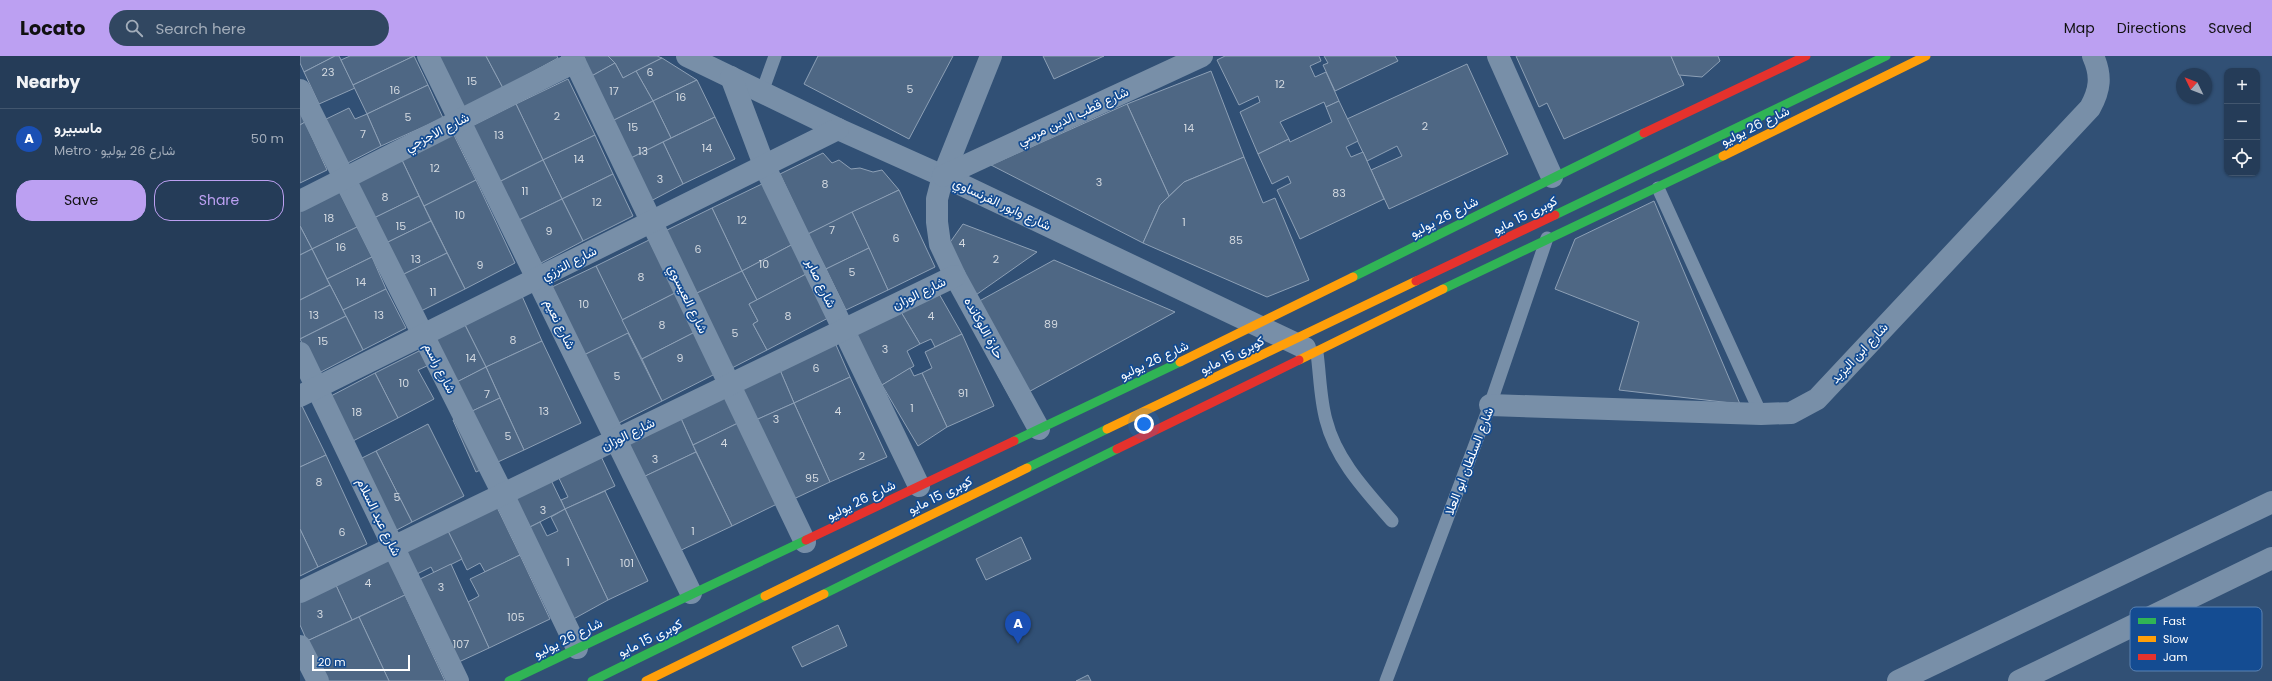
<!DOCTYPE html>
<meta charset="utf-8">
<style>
body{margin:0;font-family:Poppins,Vazirmatn,sans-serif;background:#314761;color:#f1f3f6}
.controls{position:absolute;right:12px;top:12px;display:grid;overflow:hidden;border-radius:8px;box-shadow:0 1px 3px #0004}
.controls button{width:36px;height:36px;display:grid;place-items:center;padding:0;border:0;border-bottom:1px solid #42566e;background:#253c58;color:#f1f3f6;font:20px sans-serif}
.compass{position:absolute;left:1876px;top:12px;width:36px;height:36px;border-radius:50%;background:#253c58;box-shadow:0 1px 3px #0004;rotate:313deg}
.scale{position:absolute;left:12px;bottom:10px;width:98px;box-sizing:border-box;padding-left:4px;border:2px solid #fff;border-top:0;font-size:11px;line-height:14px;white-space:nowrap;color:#fff;-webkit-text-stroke:3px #144c92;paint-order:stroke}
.you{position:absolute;left:844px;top:368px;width:14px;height:14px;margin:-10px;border:3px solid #fff;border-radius:50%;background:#1a73e8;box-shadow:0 0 0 6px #1a73e833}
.badge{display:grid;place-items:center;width:26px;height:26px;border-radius:50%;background:#bca0f2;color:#fff;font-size:13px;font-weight:700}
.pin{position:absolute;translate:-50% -33px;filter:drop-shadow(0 1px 2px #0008)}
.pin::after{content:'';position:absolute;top:21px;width:14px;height:12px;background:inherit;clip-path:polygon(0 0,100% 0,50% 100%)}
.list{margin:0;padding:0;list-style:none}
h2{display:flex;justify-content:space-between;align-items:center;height:52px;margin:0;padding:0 16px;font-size:17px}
h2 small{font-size:13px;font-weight:400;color:#a3adba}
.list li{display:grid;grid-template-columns:26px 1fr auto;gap:12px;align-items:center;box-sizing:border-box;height:60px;padding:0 16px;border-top:1px solid #42566e}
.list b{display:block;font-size:15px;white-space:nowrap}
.list p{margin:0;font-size:13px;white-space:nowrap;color:#a3adba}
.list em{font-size:13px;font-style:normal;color:#a3adba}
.actions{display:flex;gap:8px;padding:12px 16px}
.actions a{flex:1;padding:9px 0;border:1px solid #bca0f2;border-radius:16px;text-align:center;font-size:14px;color:#bca0f2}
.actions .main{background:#bca0f2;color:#111}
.icon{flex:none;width:22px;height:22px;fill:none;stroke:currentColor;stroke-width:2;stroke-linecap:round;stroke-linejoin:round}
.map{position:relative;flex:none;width:1972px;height:625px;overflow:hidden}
header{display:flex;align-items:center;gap:24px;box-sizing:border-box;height:56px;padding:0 20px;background:#bca0f2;color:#111}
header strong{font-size:19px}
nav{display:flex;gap:22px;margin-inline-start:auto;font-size:14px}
.search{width:280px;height:36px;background:#314761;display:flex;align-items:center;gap:10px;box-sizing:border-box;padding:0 14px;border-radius:22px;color:#a3adba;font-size:15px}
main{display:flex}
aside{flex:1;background:#253c58}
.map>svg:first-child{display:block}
.building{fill:#4e6784;stroke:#8da0b6}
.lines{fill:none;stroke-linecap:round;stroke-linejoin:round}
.lane{stroke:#788fa8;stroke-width:13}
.street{stroke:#788fa8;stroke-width:22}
.fast{stroke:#30b455;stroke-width:9}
.slow{stroke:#ff9f0a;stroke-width:9}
.jam{stroke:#e5322d;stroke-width:9}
.fast-bridge{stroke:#30b455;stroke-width:9}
.slow-bridge{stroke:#ff9f0a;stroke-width:9}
.jam-bridge{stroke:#e5322d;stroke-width:9}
.labels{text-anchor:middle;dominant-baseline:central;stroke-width:3.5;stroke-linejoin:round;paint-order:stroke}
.number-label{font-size:11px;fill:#d3d9e0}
.street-label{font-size:13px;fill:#fff;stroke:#144c92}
.key{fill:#144c92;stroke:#5a82b3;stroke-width:1}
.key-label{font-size:11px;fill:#fff}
</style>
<header>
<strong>Locato</strong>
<div class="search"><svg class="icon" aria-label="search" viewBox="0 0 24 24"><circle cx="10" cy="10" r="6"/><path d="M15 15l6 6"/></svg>Search here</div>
<nav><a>Map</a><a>Directions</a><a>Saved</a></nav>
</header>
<main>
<aside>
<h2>Nearby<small></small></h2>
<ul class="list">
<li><span class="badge" style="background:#1a4fb4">A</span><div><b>ماسبيرو</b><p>Metro · شارع 26 يوليو</p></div><em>50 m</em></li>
</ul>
<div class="actions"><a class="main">Save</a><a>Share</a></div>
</aside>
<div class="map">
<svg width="1972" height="625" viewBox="0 0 1972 625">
<rect width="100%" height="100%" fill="#315075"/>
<g class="building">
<polygon points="0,0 35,0 4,16 0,7"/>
<polygon points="35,0 39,0 55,32 19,48 4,16"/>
<polygon points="50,0 114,0 53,29 41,4"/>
<polygon points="114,0 128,29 67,58 53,29"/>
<polygon points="134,0 186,0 203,32 163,54"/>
<polygon points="186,0 257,0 258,2 203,32"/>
<polygon points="276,0 308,0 315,7 288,22"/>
<polygon points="308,0 357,0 362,2 323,22 315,7"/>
<polygon points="518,0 653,0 609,83 504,28"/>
<polygon points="743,0 804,0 754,23"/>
<polygon points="925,0 1019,0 1021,5 1010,10 1015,21 1026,16 1039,45 1026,51 1024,46 980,66 989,83 958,98 940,56 960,46 958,40 939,49 917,4"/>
<polygon points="1024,0 1095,0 1098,5 1035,35 1023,9 1028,7"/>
<polygon points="1216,0 1371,0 1384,29 1264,83 1247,47 1239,51"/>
<polygon points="1371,0 1418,0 1420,5 1402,21 1379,19"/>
<polygon points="362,2 397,24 353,45 336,15"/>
<polygon points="315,7 323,22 336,15 353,45 310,66 288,22"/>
<polygon points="1167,8 1208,98 1089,153 1071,114 1102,100 1097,90 1067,105 1047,63"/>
<polygon points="911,15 944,101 884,126 869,140 827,48"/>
<polygon points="268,23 295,79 243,104 216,48"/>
<polygon points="397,24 415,61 371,82 353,45"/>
<polygon points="128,29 143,62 81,90 67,58"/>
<polygon points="353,45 371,82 329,103 310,66"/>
<polygon points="1039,45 1058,85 1046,91 1051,101 1063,96 1084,143 1000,183 977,134 991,127 988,120 972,128 958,98 989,83 990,86 1032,66 1026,51"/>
<polygon points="216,48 243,104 199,126 172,70"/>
<polygon points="827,48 869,140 860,149 843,187 691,109"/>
<polygon points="49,52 55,63 67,58 81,90 44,109 22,65"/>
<polygon points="0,56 5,66 0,69"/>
<polygon points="415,61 435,103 383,128 363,86"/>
<polygon points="5,66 27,114 0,127 0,69"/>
<polygon points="153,77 176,124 124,150 101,102"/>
<polygon points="295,79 313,118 262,143 243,104"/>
<polygon points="363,86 383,128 349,146 329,103"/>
<polygon points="523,97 532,107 539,104 551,113 560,112 573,116 582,114 599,134 508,178 480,118"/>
<polygon points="944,101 963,147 975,142 1009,224 967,241 843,187 860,149 884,126"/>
<polygon points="101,102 119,140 74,162 56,124"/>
<polygon points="243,104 262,143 219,164 199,126"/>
<polygon points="313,118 333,160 283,185 262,143"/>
<polygon points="176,124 215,207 165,233 124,150"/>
<polygon points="464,127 495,187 442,215 412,152"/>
<polygon points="599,134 635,211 588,234 552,156"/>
<polygon points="39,135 57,171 12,193 0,170 0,155"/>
<polygon points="119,140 131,165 86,187 74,162"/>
<polygon points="262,143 283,185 241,207 219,164"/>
<polygon points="1354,145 1440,348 1319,334 1339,266 1255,233 1275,183"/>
<polygon points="412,152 442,215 393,239 363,176"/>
<polygon points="552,156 569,192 526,213 508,178"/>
<polygon points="131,165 147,197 102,219 86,187"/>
<polygon points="663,168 737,196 673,241 646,192"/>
<polygon points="0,170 12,193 0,199"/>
<polygon points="57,171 72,201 27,223 12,193"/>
<polygon points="349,184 375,237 322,264 296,210"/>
<polygon points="495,187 508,217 457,244 442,215"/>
<polygon points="569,192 588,234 546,254 526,213"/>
<polygon points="12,193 30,229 0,244 0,199"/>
<polygon points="147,197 165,233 121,255 102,219"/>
<polygon points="72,201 86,233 43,254 27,223"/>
<polygon points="754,204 875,256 712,345 663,254"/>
<polygon points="296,210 329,277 284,299 252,231"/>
<polygon points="442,215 457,244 449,248 458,265 453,268 467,294 430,313 393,239"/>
<polygon points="508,217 532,260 467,294 453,268 458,265 449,248"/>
<polygon points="30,229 46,260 0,283 0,244"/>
<polygon points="86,233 106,272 63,294 43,254"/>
<polygon points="638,236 662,278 635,291 631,283 620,288 601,256"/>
<polygon points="375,237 395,276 342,303 322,264"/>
<polygon points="222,240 242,285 186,311 165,269"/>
<polygon points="601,256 620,288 607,295 614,310 582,329 555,278"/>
<polygon points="46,260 63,294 17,318 0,283"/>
<polygon points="165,269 186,311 151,329 130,286"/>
<polygon points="395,276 417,317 362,345 342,303"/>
<polygon points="328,277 362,345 317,368 284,299"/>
<polygon points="662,278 694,350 647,371 622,317 632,312 625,296"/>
<polygon points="533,282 550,321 494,347 477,307"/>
<polygon points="242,285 281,367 224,394 186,311"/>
<polygon points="121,294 129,309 118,314 134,343 98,362 75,317"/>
<polygon points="477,307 494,347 449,367 433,330"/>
<polygon points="186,311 200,342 166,358 151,329"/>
<polygon points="610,312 614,320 622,317 647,371 618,390 582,329"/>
<polygon points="75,317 98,362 51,386 29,341"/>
<polygon points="550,321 587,401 530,426 494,347"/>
<polygon points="418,326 438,367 393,389 379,358"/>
<polygon points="200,342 224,394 176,416 153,364"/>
<polygon points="494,347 530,426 485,447 449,367"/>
<polygon points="0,350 2,350 26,399 0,411"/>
<polygon points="379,358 396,396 339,423 322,386"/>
<polygon points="438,367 477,448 432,470 393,389"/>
<polygon points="128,368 164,440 112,466 76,395"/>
<polygon points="76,395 112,466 91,477 56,405"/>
<polygon points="299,396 315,430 265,453 261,444 268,441 256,416"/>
<polygon points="396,396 432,470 375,497 339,423"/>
<polygon points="26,399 67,488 18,511 0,473 0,411"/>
<polygon points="250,422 265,453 230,471 214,439"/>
<polygon points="305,435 348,525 308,544 265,453"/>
<polygon points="195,447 220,499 185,516 180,507 167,514 146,471"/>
<polygon points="265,453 308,544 268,566 230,471 240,466 247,480 258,475 251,461"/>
<polygon points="146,471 162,503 134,517 131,511 117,518 104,492"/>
<polygon points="0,473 18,511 0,520"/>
<polygon points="721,481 731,503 686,524 676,503"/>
<polygon points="220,499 250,563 189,592 168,546 179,540 170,523"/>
<polygon points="88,501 105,539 52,564 34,525"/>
<polygon points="151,508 189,592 148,611 120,523"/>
<polygon points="34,525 52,564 7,585 0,569 0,541"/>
<polygon points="105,539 145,625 89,625 59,561"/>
<polygon points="59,561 89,625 23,625 7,585"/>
<polygon points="538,569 547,590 502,611 492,591"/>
<polygon points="788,619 791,625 776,625"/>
</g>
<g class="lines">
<g class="lane">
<polyline points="462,36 475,0"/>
<polyline points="1358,132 1461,358"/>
<path d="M1017 297C1020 319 1020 342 1026 364 1036 404 1066 435 1092 465"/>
<polyline points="1086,625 1190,349 1247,182"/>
</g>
<g class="street">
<polyline points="128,0 391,537"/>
<polyline points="272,0 505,486"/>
<polyline points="387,0 538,73 643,120 1005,292"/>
<polyline points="691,0 643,120 637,143 637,166 640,188 655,220 739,373"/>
<polyline points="1198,0 1252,121"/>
<polyline points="431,21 464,109 619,430"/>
<polyline points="0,34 203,438 277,592"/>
<polyline points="643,120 902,0"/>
<polyline points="0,145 275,6"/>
<polyline points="0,297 158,625"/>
<polyline points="0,340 538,73"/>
<path d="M1190 349 1461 358 1491 357 1517 343 1790 52C1800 34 1802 20 1793 0"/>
<polyline points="0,536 655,220"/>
<polyline points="0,590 18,625"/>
<polyline points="1598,625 1972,446"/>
<polyline points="1719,625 1972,502"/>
</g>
<g class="fast">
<polyline points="1053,221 1344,77"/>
<polyline points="1143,233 1423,100"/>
<polyline points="714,385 880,306"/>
<polyline points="727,412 807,373"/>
<polyline points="524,538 817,393"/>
<polyline points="209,625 506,484"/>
<polyline points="292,625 465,540"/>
</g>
<g class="slow">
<polyline points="1423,100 1626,0"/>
<polyline points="999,304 1143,233"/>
<polyline points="880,306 1053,221"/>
<polyline points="465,540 727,412"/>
<polyline points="346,625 524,538"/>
</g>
<g class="jam">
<polyline points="1344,77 1506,0"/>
<polyline points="817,393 999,304"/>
<polyline points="506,484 714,385"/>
</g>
<polyline class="fast-bridge" points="1255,159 1586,0"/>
<polyline class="slow-bridge" points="807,373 1116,225"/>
<polyline class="jam-bridge" points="1116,225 1255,159"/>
</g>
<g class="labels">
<g class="number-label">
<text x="28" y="16">23</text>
<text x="350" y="16">6</text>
<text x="172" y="25">15</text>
<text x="980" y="28">12</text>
<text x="610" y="33">5</text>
<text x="95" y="34">16</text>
<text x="314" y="35">17</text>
<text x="381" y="41">16</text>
<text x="257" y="60">2</text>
<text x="108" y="61">5</text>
<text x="1125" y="70">2</text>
<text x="333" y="71">15</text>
<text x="889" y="72">14</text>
<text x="63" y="78">7</text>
<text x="199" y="79">13</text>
<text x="407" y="92">14</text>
<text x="343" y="95">13</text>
<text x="279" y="103">14</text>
<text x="135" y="112">12</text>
<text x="360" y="123">3</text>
<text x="799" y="126">3</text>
<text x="525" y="128">8</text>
<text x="225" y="135">11</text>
<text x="1039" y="137">83</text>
<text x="85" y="141">8</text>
<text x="297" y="146">12</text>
<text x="160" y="159">10</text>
<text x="29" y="162">18</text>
<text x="442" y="164">12</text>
<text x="884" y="166">1</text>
<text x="101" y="170">15</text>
<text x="532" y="174">7</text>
<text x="249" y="175">9</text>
<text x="596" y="182">6</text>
<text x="936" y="184">85</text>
<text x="662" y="187">4</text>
<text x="41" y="191">16</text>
<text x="398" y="193">6</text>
<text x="116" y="203">13</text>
<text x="696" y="203">2</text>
<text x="464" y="208">10</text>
<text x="180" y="209">9</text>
<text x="552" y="216">5</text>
<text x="341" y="221">8</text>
<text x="61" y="226">14</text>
<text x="133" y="236">11</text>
<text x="284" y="248">10</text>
<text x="14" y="259">13</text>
<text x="79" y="259">13</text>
<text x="488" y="260">8</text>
<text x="631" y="260">4</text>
<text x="751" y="268">89</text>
<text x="362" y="269">8</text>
<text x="435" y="277">5</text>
<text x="213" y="284">8</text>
<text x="23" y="285">15</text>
<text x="585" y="293">3</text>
<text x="171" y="302">14</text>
<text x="380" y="302">9</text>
<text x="516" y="312">6</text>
<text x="317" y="320">5</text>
<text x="104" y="327">10</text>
<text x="663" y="337">91</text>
<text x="187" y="338">7</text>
<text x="612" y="352">1</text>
<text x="244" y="355">13</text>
<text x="538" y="355">4</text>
<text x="57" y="356">18</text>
<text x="476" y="363">3</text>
<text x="208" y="380">5</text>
<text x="424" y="387">4</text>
<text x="562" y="400">2</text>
<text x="355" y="403">3</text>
<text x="512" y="422">95</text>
<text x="19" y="426">8</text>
<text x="97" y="441">5</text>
<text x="243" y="454">3</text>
<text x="393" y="475">1</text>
<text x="42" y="476">6</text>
<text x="268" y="506">1</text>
<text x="327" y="507">101</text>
<text x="68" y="527">4</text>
<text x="141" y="531">3</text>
<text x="20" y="558">3</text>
<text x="216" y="561">105</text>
<text x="161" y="588">107</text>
</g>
<g class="street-label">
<text transform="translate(773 60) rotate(-25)">شارع قطب الدين مرسي</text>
<text transform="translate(1455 70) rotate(-26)">شارع 26 يوليو</text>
<text transform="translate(137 76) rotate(-27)">شارع الاجزجي</text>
<text transform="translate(702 148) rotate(25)">شارع وابور الفرنساوي</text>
<text transform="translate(1225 159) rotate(-26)">كوبرى 15 مايو</text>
<text transform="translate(1144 161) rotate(-27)">شارع 26 يوليو</text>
<text transform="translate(269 207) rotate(-27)">شارع الترزي</text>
<text transform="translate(521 227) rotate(64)">شارع صابر</text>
<text transform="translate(619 237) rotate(-26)">شارع الوزان</text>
<text transform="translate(388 243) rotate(64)">شارع العيسوي</text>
<text transform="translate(260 268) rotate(64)">شارع نعيم</text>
<text transform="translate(684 272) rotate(61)">حارة اللوكانده</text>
<text transform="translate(1559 297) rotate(-47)">شارع ابن اليزيد</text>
<text transform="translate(932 299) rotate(-26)">كوبرى 15 مايو</text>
<text transform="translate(854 304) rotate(-25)">شارع 26 يوليو</text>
<text transform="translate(140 312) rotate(63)">شارع راسم</text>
<text transform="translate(328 378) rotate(-26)">شارع الوزان</text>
<text transform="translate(1169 405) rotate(-69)">شارع السلطان ابو العلا</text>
<text transform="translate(640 439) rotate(-26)">كوبرى 15 مايو</text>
<text transform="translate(561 444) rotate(-26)">شارع 26 يوليو</text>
<text transform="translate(79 461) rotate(64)">شارع عبد السلام</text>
<text transform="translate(268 582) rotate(-26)">شارع 26 يوليو</text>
<text transform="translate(350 582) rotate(-26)">كوبرى 15 مايو</text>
</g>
</g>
<rect x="1830" y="551" width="132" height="64" rx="6" class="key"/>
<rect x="1838" y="562" width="18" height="6" fill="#30b455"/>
<rect x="1838" y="580" width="18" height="6" fill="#ff9f0a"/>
<rect x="1838" y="598" width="18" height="6" fill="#e5322d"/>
<g class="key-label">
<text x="1863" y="569">Fast</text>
<text x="1863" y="587">Slow</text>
<text x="1863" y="605">Jam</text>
</g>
</svg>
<div class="controls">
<button>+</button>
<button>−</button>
<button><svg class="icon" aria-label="locate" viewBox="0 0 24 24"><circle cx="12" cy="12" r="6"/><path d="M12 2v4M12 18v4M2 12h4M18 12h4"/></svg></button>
</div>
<svg class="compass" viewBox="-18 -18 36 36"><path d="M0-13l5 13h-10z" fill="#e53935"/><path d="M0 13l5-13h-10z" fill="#a3adba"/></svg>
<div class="scale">20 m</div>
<div class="you"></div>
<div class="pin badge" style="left:718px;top:588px;background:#1a4fb4">A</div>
</div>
</main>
